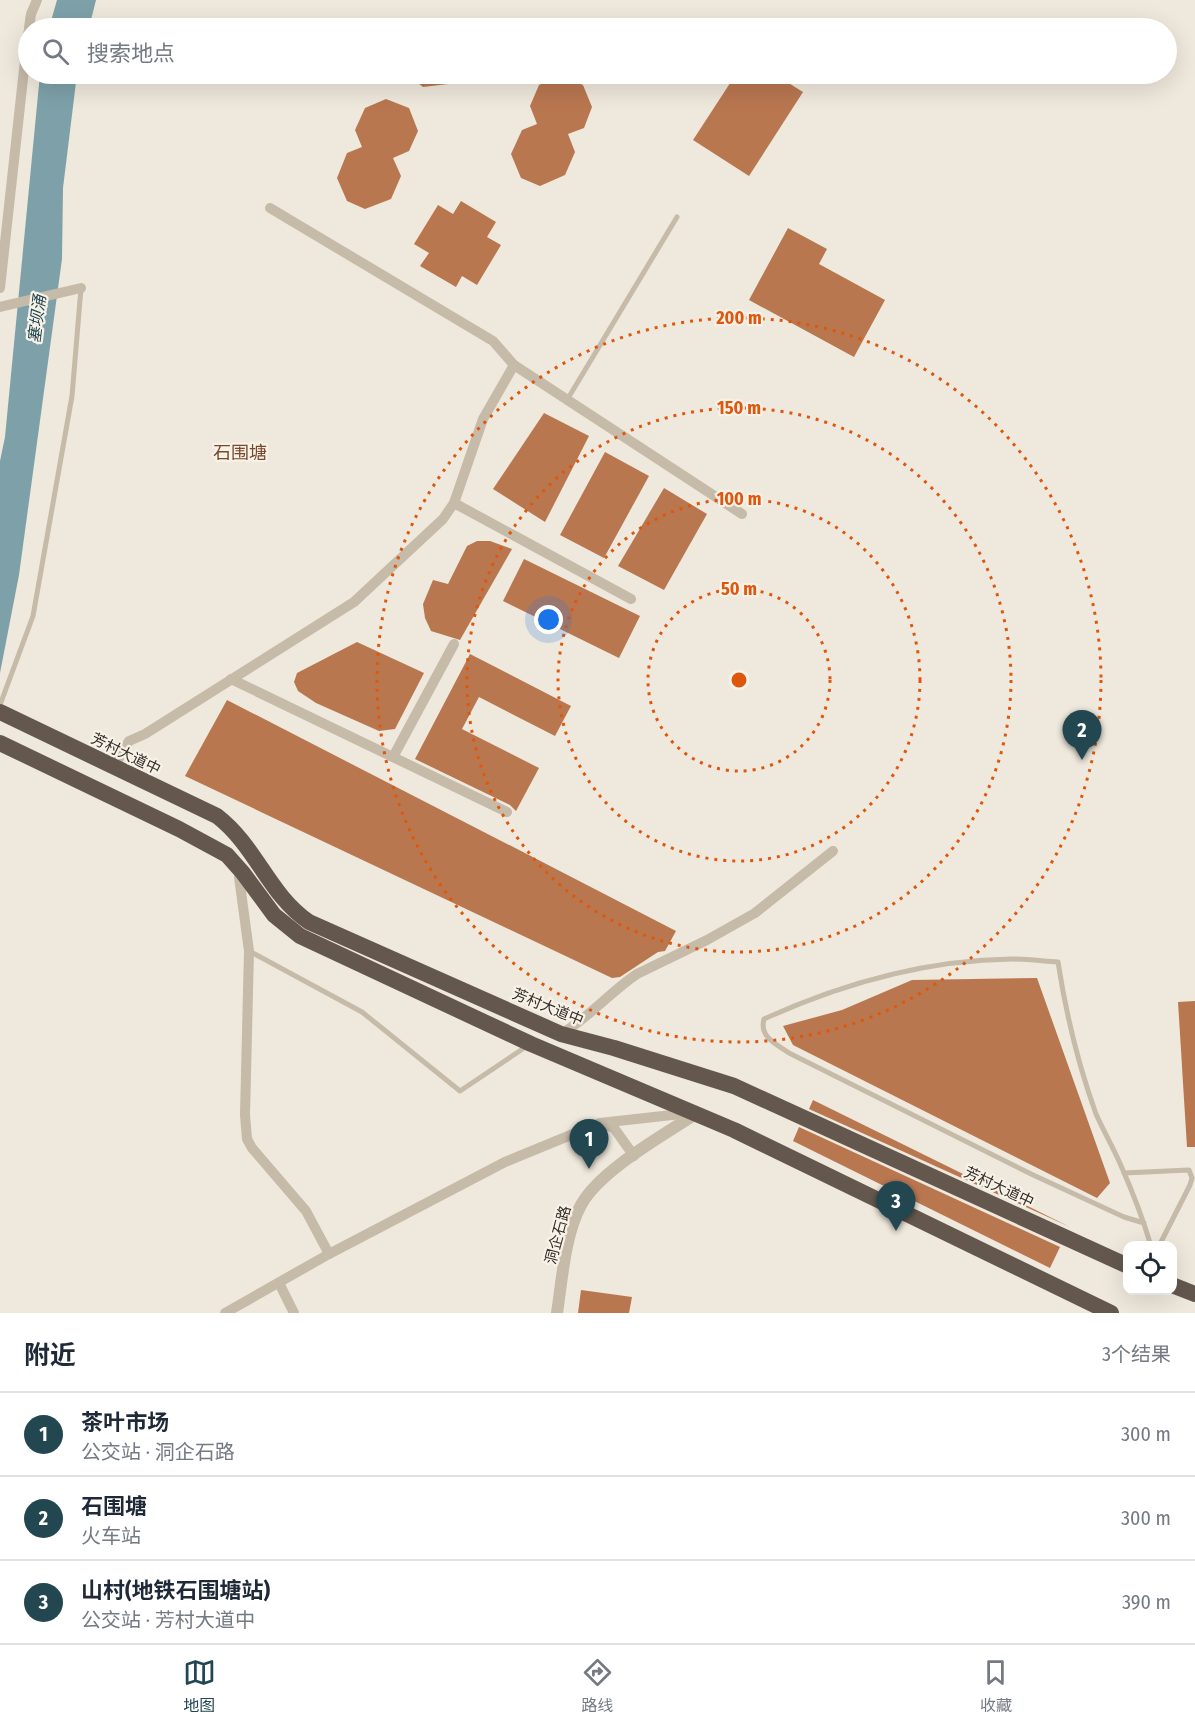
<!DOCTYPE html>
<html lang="zh">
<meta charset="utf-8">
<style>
body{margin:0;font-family:"Fira Sans Condensed","Noto Sans SC",sans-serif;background:#f6f6f7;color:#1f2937}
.controls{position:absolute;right:18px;bottom:18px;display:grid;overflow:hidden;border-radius:12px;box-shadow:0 6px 24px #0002}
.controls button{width:54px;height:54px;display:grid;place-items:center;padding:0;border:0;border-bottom:2px solid #e0e1e3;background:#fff;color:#1f2937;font:30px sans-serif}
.you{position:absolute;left:549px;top:620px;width:21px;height:21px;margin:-15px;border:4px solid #fff;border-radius:50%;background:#1a73e8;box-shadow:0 0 0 9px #1a73e833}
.badge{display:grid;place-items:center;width:39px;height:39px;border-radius:50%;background:#224751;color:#fff;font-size:20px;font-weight:700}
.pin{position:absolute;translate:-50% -50px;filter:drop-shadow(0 2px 3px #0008)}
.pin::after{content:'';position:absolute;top:32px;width:21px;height:18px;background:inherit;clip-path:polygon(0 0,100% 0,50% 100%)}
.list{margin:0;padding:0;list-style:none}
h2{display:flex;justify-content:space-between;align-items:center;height:78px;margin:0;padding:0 24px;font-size:26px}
h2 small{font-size:20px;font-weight:400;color:#747a83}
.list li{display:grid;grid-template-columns:39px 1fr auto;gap:18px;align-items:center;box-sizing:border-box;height:84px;padding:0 24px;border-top:2px solid #e0e1e3}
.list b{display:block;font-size:22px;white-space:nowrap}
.list p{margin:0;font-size:20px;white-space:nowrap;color:#747a83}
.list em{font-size:20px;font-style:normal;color:#747a83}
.icon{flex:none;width:33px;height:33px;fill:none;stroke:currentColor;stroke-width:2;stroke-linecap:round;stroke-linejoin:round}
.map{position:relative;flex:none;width:1195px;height:1313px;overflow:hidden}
.search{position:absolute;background:#fff;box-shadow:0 6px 24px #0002;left:18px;right:18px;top:18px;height:66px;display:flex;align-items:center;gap:15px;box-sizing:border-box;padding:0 21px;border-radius:33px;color:#747a83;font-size:22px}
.sheet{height:330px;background:#fff}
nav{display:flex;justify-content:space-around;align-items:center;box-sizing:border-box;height:84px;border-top:2px solid #e0e1e3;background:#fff;font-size:16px;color:#747a83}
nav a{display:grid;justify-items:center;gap:3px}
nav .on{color:#224751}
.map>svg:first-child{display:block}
.water{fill:#7ea1a9}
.building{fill:#b97750}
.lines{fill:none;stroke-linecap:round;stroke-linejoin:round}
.service{stroke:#c6baa9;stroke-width:5}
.minor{stroke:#c6baa9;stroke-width:10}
.tertiary{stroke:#c6baa9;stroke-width:12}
.trunk{stroke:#64584e;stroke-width:16}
.ring{fill:none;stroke:#df570d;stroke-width:3;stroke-dasharray:3 6}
.labels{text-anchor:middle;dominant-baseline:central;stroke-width:4.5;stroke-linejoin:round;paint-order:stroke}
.street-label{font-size:15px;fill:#342d28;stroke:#f7f2e8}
.water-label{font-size:16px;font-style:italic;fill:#224751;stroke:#f7f2e8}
.quarter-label{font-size:18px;fill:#7a482a;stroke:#f7f2e8}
.centre{fill:#df570d;stroke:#f7f2e8;stroke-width:3}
.ring-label{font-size:18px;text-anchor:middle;font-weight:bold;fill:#df570d;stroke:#f7f2e8;stroke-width:4.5;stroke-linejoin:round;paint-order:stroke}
</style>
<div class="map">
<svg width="1195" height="1313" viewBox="0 0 1195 1313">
<rect width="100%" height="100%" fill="#efe8dc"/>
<g class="water">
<polygon points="57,0 96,0 89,28 49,28"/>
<polygon points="40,74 77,74 63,188 62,259 19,575 0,673 0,461 5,437"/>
</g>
<g class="building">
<polygon points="489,19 503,28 461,28 461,22"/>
<polygon points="406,74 456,74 448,84 423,87"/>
<polygon points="736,74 774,74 803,92 749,176 693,140"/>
<polygon points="560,75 583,85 592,107 584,128 568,134 575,152 565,175 540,186 521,178 511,154 522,130 537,124 530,106 539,85"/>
<polygon points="386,99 409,108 418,131 409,151 393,158 401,176 391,199 365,209 347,201 337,178 347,153 362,147 355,130 365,108"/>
<polygon points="461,201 496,222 487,237 501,245 477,285 462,276 456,287 420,266 429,253 414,244 438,205 453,214"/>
<polygon points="788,228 827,249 819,264 885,300 854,357 749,300"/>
<polygon points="544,413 589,436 545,522 493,489"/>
<polygon points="605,452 649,476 604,558 560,535"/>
<polygon points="664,488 707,514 664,590 618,566"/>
<polygon points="477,541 490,541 512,549 460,640 431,631 425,618 423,604 433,580 448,584 467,546"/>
<polygon points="524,559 640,616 619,658 503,601"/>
<polygon points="357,642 424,673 395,729 379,731 316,703 298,691 294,682 297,673"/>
<polygon points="470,654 571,706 555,736 479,697 462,729 539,768 516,811 510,805 415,759"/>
<polygon points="227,700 554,868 676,931 665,951 658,952 620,977 612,978 185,776"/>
<polygon points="1037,978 1110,1183 1097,1198 793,1045 783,1026 842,1010 912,980"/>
<polygon points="1195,1001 1195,1147 1187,1147 1178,1002"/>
<polygon points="813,1100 953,1169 1070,1227 809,1109"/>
<polygon points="799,1127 1060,1247 1050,1268 793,1141"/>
<polygon points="581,1290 632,1297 629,1313 578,1313"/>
</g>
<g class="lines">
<g class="service">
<polyline points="567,400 677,217"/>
<polyline points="0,705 33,616 72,396 81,288"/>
<polyline points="249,951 362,1012 460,1091 527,1046"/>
<polyline points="1124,1173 1189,1170 1192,1178 1190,1185 1159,1246"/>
<path d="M1144 1223 1124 1217 1031 1174 789 1053C776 1044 759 1037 764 1019 841 984 926 960 1012 959 1027 959 1042 961 1058 962 1066 1014 1078 1064 1096 1114 1104 1132 1114 1149 1122 1168 1133 1193 1143 1219 1151 1246"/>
</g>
<g class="minor">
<polyline points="29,28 31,14 37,0"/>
<polyline points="270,208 493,341 514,365 742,514"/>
<polyline points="0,288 28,33"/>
<polyline points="0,307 81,288"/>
<polyline points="454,503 631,599"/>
<polyline points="231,679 507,812"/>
<polyline points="393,757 454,644"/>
<polyline points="114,767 129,741 145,734 354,602 443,519 454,503 483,419 514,365"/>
<polyline points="239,877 249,951 245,1115 247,1139 252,1148 306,1211 329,1254"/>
<path d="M561 1034C590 1017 610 992 637 974L707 940 755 913 833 851"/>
<polyline points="603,1124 614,1128 634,1156"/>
<polyline points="279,1283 294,1313"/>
<polyline points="225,1313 329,1254 505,1162 600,1123 690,1113"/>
</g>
<path class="tertiary" d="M557 1313C562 1280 565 1234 581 1205 600 1170 664 1135 697 1113"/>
<g class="trunk">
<path d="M0 712 217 816C257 847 268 894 309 922L561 1034 614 1048 734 1086 1128 1266"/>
<polyline points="0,743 179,829 227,855 243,873 274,915 300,936 531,1044 734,1130 1111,1313"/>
<polyline points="1172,1285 1195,1294"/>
</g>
</g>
<g class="ring">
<circle cx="739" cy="680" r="91"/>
<circle cx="739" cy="680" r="181"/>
<circle cx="739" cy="680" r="272"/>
<circle cx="739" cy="680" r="362"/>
</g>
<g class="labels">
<g class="street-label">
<text transform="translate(126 754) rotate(26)">芳村大道中</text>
<text transform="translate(548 1007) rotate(22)">芳村大道中</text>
<text transform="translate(999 1187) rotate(25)">芳村大道中</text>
<text transform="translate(558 1235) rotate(-75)">洞企石路</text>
</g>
<g class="water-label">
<text transform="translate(37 319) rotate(-83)">塞坝涌</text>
</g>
<g class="quarter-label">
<text x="240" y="453">石围塘</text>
</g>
</g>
<circle cx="739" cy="680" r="9" class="centre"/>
<g class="ring-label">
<text x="739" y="324">200 m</text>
<text x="739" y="414">150 m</text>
<text x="739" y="505">100 m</text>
<text x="739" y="595">50 m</text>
</g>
</svg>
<div class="controls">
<button><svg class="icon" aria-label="locate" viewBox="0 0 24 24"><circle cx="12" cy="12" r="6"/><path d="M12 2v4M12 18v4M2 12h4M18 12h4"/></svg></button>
</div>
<div class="you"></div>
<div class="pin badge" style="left:589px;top:1169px">1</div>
<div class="pin badge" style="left:1082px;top:760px">2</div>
<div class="pin badge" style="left:896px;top:1231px">3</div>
<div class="search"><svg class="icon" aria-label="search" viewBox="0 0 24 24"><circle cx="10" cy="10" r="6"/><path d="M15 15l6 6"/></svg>搜索地点</div>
</div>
<section class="sheet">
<h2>附近<small>3个结果</small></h2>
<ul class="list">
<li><span class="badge">1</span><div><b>茶叶市场</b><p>公交站 · 洞企石路</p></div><em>300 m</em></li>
<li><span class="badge">2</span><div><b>石围塘</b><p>火车站</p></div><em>300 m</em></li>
<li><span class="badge">3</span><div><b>山村(地铁石围塘站)</b><p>公交站 · 芳村大道中</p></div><em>390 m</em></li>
</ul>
</section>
<nav>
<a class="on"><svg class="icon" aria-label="map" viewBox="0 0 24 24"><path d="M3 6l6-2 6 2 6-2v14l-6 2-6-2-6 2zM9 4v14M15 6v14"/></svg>地图</a>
<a><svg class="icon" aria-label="directions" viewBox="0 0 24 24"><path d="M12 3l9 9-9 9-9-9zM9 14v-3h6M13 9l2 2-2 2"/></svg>路线</a>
<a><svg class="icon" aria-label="saved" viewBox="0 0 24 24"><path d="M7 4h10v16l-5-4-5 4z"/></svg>收藏</a>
</nav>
